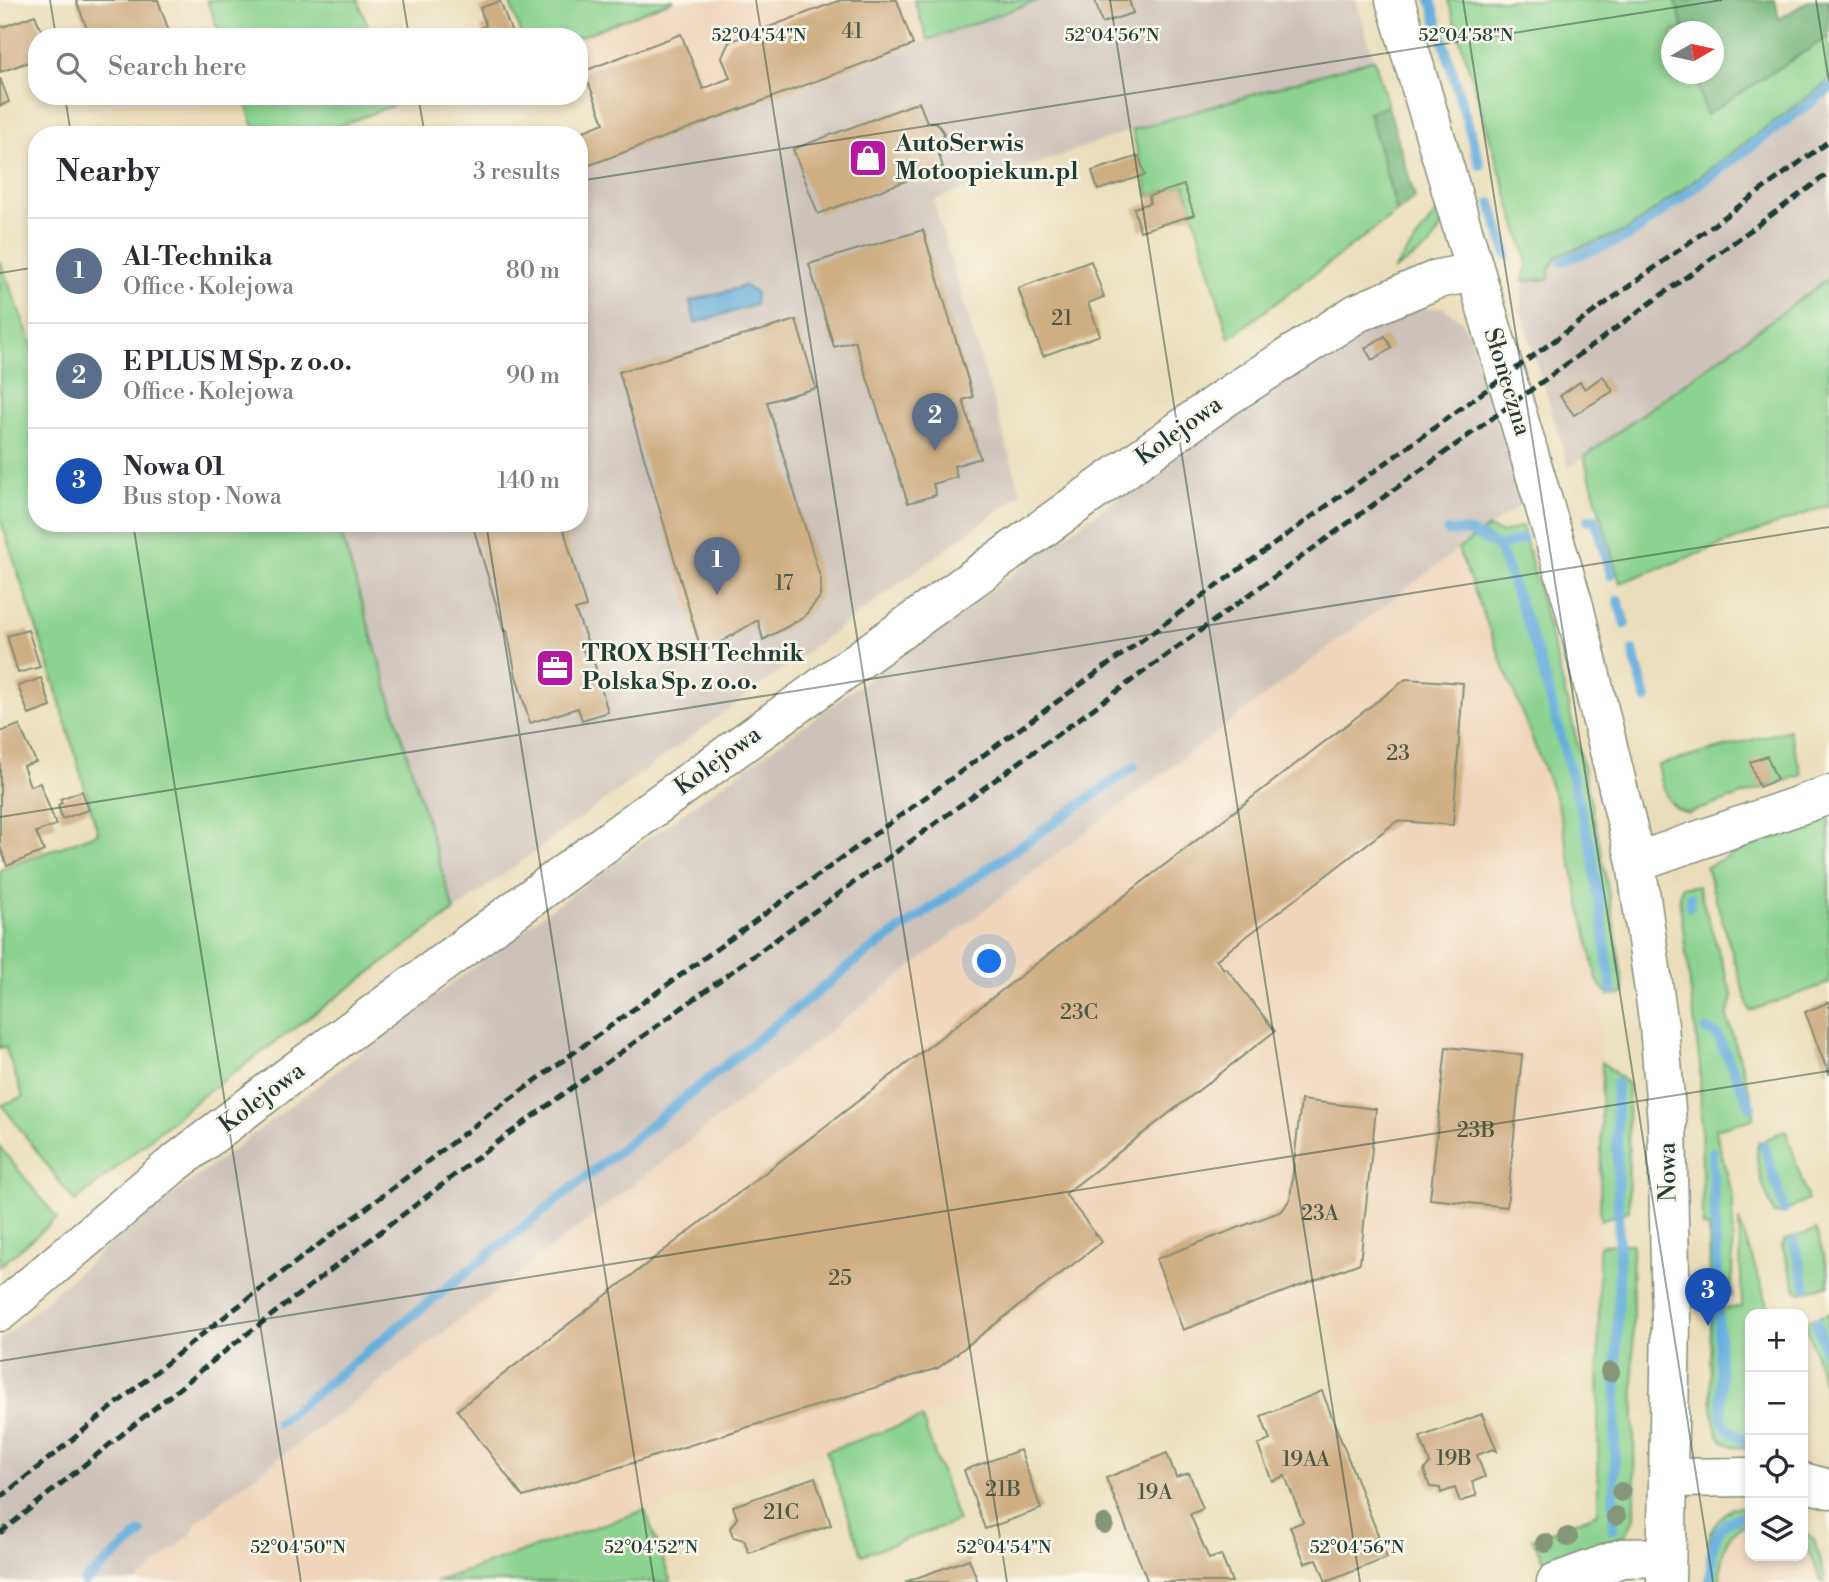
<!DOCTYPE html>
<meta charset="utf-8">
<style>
body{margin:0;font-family:"Libre Bodoni",serif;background:#f2f2f3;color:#2b2b33}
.controls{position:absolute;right:21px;bottom:21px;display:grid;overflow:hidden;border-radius:14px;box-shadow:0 4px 10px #0003}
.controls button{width:63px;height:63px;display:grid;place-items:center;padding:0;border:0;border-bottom:2px solid #e1e1e2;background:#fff;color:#2b2b33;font:35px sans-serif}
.compass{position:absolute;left:1661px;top:21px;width:63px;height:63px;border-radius:50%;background:#fff;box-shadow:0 4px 10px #0003;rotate:81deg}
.you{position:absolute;left:990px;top:962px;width:24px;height:24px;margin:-18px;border:5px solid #fff;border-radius:50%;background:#1a73e8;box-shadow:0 0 0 10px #1a73e833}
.badge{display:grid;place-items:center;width:46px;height:46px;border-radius:50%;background:#0b8043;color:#fff;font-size:23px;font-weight:700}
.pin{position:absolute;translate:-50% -58px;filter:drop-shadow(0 2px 4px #0008)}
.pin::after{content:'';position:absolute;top:37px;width:24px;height:21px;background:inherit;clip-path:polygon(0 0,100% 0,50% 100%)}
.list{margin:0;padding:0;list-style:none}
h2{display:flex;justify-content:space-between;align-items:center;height:91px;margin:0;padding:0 28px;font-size:30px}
h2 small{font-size:23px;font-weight:400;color:#7c7c81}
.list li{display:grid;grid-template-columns:46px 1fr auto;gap:21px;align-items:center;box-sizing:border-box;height:105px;padding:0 28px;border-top:2px solid #e1e1e2}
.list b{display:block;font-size:26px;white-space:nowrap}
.list p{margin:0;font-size:23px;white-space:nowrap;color:#7c7c81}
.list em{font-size:23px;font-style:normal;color:#7c7c81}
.icon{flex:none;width:38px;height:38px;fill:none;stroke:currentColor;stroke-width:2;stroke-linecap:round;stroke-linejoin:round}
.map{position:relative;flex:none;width:1829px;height:1582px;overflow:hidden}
.search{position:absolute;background:#fff;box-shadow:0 4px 10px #0003;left:28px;top:28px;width:560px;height:77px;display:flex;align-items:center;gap:18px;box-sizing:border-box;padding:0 24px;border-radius:28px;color:#7c7c81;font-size:26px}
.panel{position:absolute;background:#fff;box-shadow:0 4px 10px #0003;left:28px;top:126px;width:560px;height:406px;border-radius:28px}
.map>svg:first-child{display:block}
.built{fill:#efd6bb}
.industrial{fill:#cdc2b9}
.green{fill:#8bd38f;stroke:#558862;stroke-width:2}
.forest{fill:#70b57a;stroke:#487957;stroke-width:2}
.water{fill:#66aedd;stroke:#427688;stroke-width:2}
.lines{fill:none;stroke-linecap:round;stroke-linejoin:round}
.stream{stroke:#66aedd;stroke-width:10}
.building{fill:#cfae82}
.minor-casing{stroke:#848e77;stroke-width:41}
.major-casing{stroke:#848e77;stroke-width:41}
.minor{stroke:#fff;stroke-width:38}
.major{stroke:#fff;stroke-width:38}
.rail{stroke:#1f3d34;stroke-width:5;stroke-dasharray:10 5;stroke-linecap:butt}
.tree{fill:#86967a}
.ticks{fill:none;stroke:#1f3d34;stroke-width:2;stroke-opacity:0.45}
.labels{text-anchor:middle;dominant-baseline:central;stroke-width:5;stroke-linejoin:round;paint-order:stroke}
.number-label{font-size:21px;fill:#4b5948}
.poi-label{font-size:24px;font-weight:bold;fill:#1f3d34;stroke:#fbf7ec;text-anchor:start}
.street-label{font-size:24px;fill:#1f3d34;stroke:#fbf7ec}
.ticks-label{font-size:18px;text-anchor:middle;fill:#1f3d34;stroke:#fbf7ec;stroke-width:5;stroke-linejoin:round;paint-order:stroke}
</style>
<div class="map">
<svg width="1829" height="1582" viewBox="0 0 1829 1582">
<rect width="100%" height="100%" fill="#fbf7ec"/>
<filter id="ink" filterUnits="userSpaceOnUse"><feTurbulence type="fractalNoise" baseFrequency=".0143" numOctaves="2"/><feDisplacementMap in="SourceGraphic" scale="14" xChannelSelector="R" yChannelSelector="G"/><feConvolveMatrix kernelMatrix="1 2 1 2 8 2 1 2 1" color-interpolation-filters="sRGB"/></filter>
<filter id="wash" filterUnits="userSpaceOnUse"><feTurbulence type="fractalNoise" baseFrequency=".00686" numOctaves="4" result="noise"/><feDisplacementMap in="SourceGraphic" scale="28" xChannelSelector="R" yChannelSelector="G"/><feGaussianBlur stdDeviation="1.57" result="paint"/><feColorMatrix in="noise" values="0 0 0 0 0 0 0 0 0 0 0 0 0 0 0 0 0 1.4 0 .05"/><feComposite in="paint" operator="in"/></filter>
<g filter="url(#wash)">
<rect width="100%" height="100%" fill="#eadeba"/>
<g class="built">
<polygon points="674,0 914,0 928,40 579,169 579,135 574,135 604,123 579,60 579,37"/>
<polygon points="1458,549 1558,805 1596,979 1601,985 1598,1348 1375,1431 1328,1315 1043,1424 1026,1380 826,1451 434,1582 136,1582 191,1534 197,1522 229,1495 358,1399 1033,872"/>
<polygon points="1750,1522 1750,1556 1803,1556 1803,1542 1814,1559 1821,1582 1720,1582 1720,1561 1725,1546 1742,1524"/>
</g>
<g class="industrial">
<polygon points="1039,0 1356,0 1374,59 1132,130 933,200 1021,494 454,911 338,523 579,523 579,169"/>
<polygon points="1829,81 1829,278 1569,468 1521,311 1524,281 1548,279 1549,269 1558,255 1626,231"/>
<polygon points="1442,307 1460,319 1470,336 1524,503 1458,549 1033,872 358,1399 229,1495 197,1522 191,1534 136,1582 0,1582 0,1341 118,1237 536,920 1277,382 1400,311"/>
</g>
<g class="green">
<polygon points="207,0 358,0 372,37 221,37"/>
<polygon points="509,0 674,0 579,37 522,37"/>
<polygon points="914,0 1039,0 928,40"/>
<polygon points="1448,0 1675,0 1684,31 1672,32 1672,74 1695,74 1706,114 1829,36 1829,81 1626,231 1558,255 1549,269 1549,279 1524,281 1528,263"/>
<polygon points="1374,59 1388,106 1369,112 1397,212 1229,338 1185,185 1149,196 1132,130"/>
<polygon points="243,96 394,96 397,104 316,135 257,135"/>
<polygon points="1438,210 1442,226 1430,246 1393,271"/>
<polygon points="0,261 37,357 37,523 338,523 454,911 198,1099 75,1202 2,1105 23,1097 5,1046 0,1048 0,870 98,833 50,669 0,518"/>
<polygon points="1829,278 1829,505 1620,583 1584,457"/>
<path d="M1522 526C1563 683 1604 833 1624 994L1608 995 1597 980 1558 805 1458 549 1488 528 1503 533Z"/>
<path d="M1789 730 1802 775 1689 813C1665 809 1662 785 1658 765Z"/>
<polygon points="1829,818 1829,983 1750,1011 1706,867 1744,849"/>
<polygon points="1682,886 1698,886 1733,998 1727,1016 1754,1106 1753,1119 1715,1129 1733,1197 1732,1296 1710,1296 1709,1228 1703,1227 1700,1066 1679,896"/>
<polygon points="1602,1062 1628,1084 1629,1211 1600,1220"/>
<path d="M1786 1130 1808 1200 1781 1214H1774C1766 1192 1753 1167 1758 1143Z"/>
<polygon points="0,1147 57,1218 0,1266"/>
<path d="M1739 1220 1771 1314H1750V1372L1744 1374 1750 1395V1450C1740 1448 1728 1446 1720 1438 1707 1424 1711 1332 1711 1309L1742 1307Z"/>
<polygon points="1816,1230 1829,1274 1829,1285 1801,1293 1796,1290 1782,1246 1785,1240"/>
<polygon points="1632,1244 1635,1518 1624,1536 1546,1563 1532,1539 1598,1513 1599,1245"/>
<polygon points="1829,1314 1829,1401 1806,1324 1810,1319"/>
<polygon points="922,1418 958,1521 862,1555 826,1451"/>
<path d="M1750 1506V1522C1724 1528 1720 1560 1720 1582H1706C1711 1548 1699 1532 1732 1508Z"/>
<polygon points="645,1510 671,1582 434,1582"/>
<path d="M1803 1530 1814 1539 1826 1582H1821C1816 1564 1803 1547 1803 1530Z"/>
</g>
<g class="forest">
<polygon points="1675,0 1775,0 1779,19 1810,0 1829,0 1829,36 1706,115 1695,74 1714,74 1714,32 1684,31"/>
<polygon points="1388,106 1415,198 1397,212 1369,112"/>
</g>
<polygon class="water" points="745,286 756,293 755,305 695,323 690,301"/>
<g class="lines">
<g class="stream">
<polyline points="1431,0 1480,165"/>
<polyline points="1491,203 1507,255"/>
<polyline points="1562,261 1628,237 1829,89"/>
<polyline points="1588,520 1595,519 1611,575"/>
<polyline points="1448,531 1470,532 1499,547 1523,539"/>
<polyline points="1499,547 1538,654 1591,847 1612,991"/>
<polyline points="1618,600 1625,624"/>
<polyline points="1633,651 1646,699"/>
<polyline points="1690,897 1690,907"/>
<polyline points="1706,1030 1717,1035 1751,1107"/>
<polyline points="1764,1145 1784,1210"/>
<polyline points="1712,1152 1718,1296"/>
<polyline points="1794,1242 1806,1287"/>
<polyline points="1718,1309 1722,1417 1724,1425 1750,1446"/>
<polyline points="1816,1321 1829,1363"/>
<polyline points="278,1423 861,957 1134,767"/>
<polyline points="1613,1529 1619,1265 1616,1083"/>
<polyline points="84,1582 141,1533"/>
<path d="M1711 1582C1711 1548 1711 1520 1750 1514"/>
</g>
</g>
<g id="blocks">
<g class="building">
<polygon points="76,0 158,0 171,37 90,37"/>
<polygon points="841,0 897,0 913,45 579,169 579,133 604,123 584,71 681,34 703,89 730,78 722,57 729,42"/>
<polygon points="1095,0 1129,0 1133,13 1102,23"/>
<polygon points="500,1 513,36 484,37 481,27 486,26 480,8"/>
<polygon points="35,15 44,37 37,37 37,59 0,72 0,25 3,27"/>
<polygon points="0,78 9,102 0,106"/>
<polygon points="919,102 927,122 936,122 944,133 942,141 936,146 943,167 818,214 793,149"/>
<polygon points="1139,156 1145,175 1098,190 1092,171"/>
<polygon points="1184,185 1194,215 1140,231 1134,208 1150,203 1149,196"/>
<polygon points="923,230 973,397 963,400 980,458 954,466 957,477 933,484 936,495 908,503 855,341 834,347 809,264"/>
<polygon points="1091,261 1104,297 1088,303 1100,335 1043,356 1018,288"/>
<polygon points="796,320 816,388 767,402 821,580 820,597 803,618 763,640 758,620 702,653 619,372"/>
<polygon points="1385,336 1392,348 1372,360 1365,348"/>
<polygon points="1603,376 1613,391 1574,415 1560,396 1580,382 1585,389"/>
<polygon points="472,523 562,523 586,607 575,610 590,648 583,650 587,660 593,659 608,712 582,720 578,708 530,723 516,676 507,630 504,631"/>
<polygon points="28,630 40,667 18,673 7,636"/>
<polygon points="41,678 51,707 29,715 18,686"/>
<polygon points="1406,679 1463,683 1453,825 1397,821 1216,960 1224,969 1226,968 1275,1031 1065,1194 1102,1242 938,1368 523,1497 457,1410"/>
<polygon points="19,725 36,762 23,766 30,786 40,783 56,825 36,832 44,851 7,866 0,846 0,732"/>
<polygon points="1767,756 1777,780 1759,787 1750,762"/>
<polygon points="82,791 89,810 62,819 58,805 62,803 60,799"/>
<polygon points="1829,1002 1829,1075 1805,1012"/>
<polygon points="1446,1047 1522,1055 1507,1207 1430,1199"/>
<polygon points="1301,1100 1376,1109 1360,1263 1183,1330 1156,1259 1282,1211 1290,1199"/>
<polygon points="1322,1391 1387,1558 1326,1582 1317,1559 1305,1563 1290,1527 1303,1522 1285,1476 1272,1481 1258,1445 1270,1440 1261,1416"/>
<polygon points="1482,1414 1497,1451 1493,1449 1477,1455 1485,1477 1472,1482 1477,1495 1460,1502 1455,1488 1441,1493 1440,1488 1430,1487 1424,1470 1430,1463 1420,1437"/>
<polygon points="1020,1450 1041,1509 985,1529 964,1470"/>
<polygon points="1167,1453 1176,1477 1189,1473 1203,1509 1190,1514 1209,1559 1221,1555 1232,1582 1148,1582 1106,1478"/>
<polygon points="815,1477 831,1525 749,1553 744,1540 733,1537 730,1528 737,1518 733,1506"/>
<polygon points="969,1559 978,1582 905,1582"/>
</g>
</g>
</g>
<g filter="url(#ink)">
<use href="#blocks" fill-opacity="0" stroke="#848e77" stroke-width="2"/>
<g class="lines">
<g class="minor-casing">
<g id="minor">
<polyline points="1636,862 1829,795"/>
<polyline points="0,1312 170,1167 289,1076 671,795 1223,399 1357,313 1438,279 1474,272"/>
<polyline points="1669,1478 1750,1477"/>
<polyline points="1803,1482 1829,1489"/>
<polyline points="1556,1582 1622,1558 1666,1557"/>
</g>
</g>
<g class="major-casing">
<polyline id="major" points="1395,0 1574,606 1636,862 1659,1026 1667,1122 1671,1321 1666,1582"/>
</g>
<use href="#minor" class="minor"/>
<use href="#major" class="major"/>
<g class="rail">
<polyline points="0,1498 215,1324 488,1115 1829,141"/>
<polyline points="0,1533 234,1344 503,1138 1829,173"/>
</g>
</g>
<g class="tree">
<circle cx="1610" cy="1372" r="10"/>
<circle cx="1621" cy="1492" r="10"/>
<circle cx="1616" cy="1516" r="10"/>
<circle cx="1104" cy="1524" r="10"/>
<circle cx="1568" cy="1537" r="10"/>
<circle cx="1545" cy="1543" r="10"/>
</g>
</g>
<path class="ticks" d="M50 0 56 37M403 0 409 37M756 0 1007 1582M1110 0 1360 1582M1463 0 1713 1582M1816 0 1829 82M65 96 71 135M418 96 425 135M579 181 1722 0M0 273 37 267M133 523 301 1582M486 523 654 1582M0 817 1829 527M0 1361 1829 1071"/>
<defs>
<g id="shop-square" transform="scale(2.0125)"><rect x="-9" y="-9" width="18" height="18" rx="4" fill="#b5179e" stroke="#fbf7ec"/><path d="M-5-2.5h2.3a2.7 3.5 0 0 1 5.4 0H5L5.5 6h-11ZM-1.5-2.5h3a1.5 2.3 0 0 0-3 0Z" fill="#fff"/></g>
<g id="office-square" transform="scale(2.0125)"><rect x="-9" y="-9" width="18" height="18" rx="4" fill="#b5179e" stroke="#fbf7ec"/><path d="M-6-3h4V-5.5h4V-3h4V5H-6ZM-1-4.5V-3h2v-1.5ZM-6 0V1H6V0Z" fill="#fff"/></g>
</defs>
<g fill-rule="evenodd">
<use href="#shop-square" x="868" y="158"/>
<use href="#office-square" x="555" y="668"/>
</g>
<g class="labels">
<g class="number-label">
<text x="852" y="32">41</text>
<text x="1062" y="319">21</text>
<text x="784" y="584">17</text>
<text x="1398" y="754">23</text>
<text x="1079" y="1013">23C</text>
<text x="1476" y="1131">23B</text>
<text x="1320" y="1214">23A</text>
<text x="840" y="1279">25</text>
<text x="1454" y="1459">19B</text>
<text x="1306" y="1460">19AA</text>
<text x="1003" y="1490">21B</text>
<text x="1155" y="1493">19A</text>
<text x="781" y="1513">21C</text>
</g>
<g class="poi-label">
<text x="895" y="144">AutoSerwis<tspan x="895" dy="28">Motoopiekun.pl</tspan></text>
<text x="582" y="654">TROX BSH Technik<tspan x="582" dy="28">Polska Sp. z o.o.</tspan></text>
</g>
<g class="street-label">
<text transform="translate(1507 382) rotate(73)">Słoneczna</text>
<text transform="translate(1179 431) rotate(-36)">Kolejowa</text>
<text transform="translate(718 761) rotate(-36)">Kolejowa</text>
<text transform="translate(262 1098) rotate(-37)">Kolejowa</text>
<text transform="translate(1668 1172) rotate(-91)">Nowa</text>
</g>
</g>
<g class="ticks-label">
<text x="759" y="41">52°04'54"N</text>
<text x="1112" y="41">52°04'56"N</text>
<text x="1466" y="41">52°04'58"N</text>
<text x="298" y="1553">52°04'50"N</text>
<text x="651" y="1553">52°04'52"N</text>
<text x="1004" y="1553">52°04'54"N</text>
<text x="1357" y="1553">52°04'56"N</text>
</g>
</svg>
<div class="controls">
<button>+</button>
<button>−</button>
<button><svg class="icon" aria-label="locate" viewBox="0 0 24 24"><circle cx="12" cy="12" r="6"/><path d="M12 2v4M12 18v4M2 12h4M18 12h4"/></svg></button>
<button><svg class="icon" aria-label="layers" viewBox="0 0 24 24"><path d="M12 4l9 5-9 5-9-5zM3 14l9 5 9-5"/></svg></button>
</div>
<svg class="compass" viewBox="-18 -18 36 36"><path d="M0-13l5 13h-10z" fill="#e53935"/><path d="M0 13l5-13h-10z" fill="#7c7c81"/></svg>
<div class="you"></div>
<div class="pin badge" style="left:717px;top:595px;background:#5c6f8a">1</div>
<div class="pin badge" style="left:935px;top:451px;background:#5c6f8a">2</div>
<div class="pin badge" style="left:1708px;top:1326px;background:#1a4fb4">3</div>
<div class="search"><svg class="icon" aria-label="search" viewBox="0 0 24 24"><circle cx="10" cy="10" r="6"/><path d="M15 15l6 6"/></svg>Search here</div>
<section class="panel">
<h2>Nearby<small>3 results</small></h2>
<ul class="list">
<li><span class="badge" style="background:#5c6f8a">1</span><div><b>Al-Technika</b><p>Office · Kolejowa</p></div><em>80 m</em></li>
<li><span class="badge" style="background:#5c6f8a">2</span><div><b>E PLUS M Sp. z o.o.</b><p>Office · Kolejowa</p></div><em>90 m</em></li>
<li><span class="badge" style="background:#1a4fb4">3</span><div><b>Nowa 01</b><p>Bus stop · Nowa</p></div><em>140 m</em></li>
</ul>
</section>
</div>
